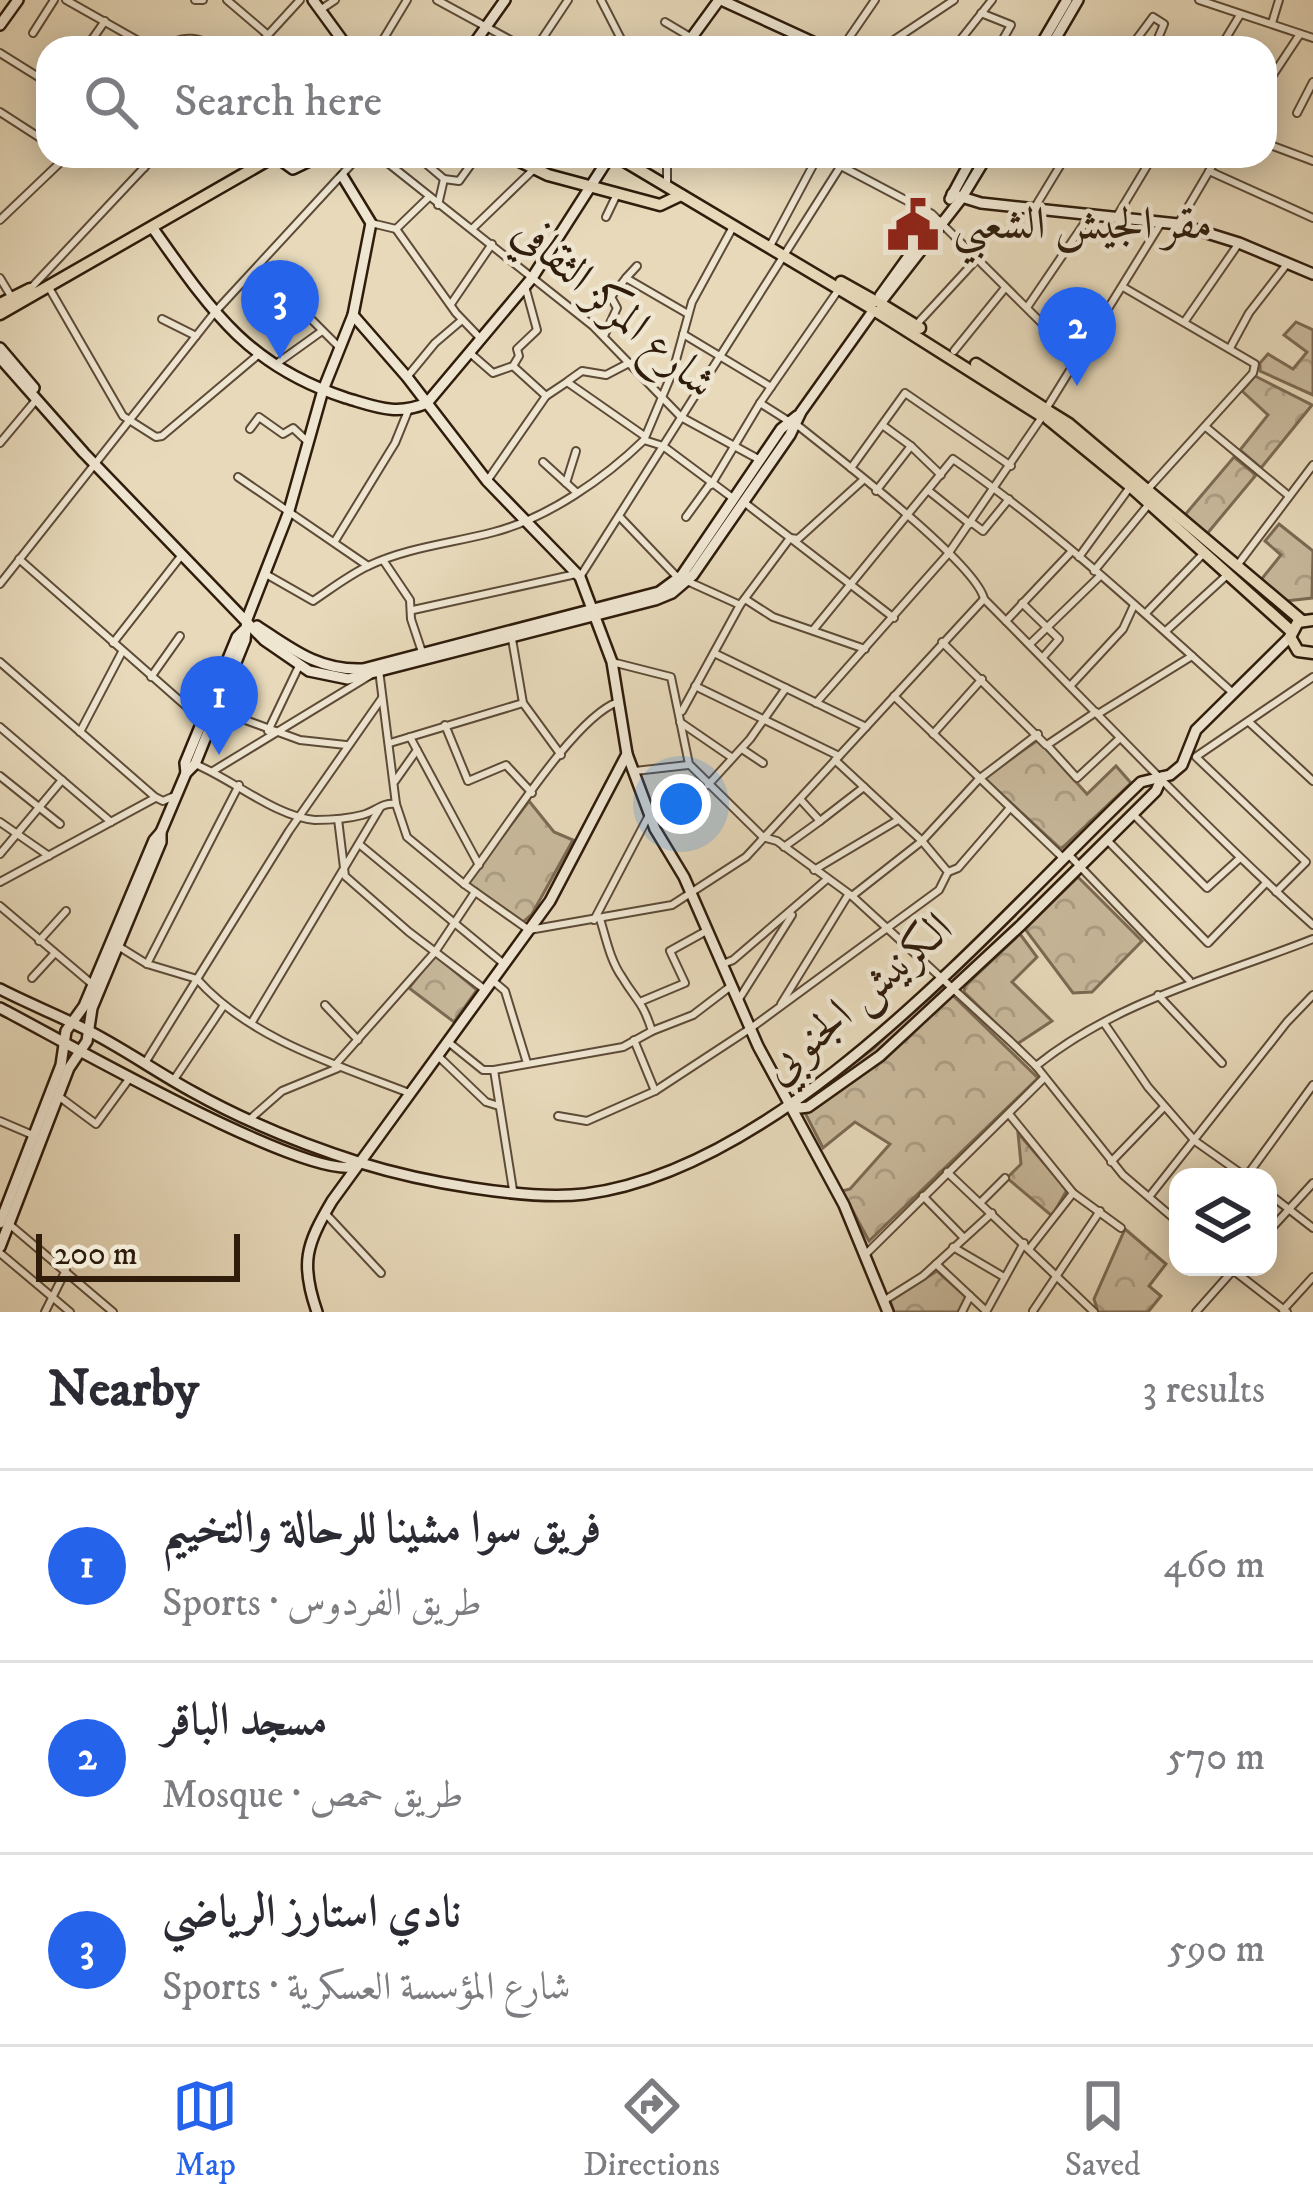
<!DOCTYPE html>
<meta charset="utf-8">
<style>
body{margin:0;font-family:"IM FELL DW Pica",Amiri,serif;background:#f2f2f3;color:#2b2b33}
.controls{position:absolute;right:36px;bottom:36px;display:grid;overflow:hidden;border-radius:24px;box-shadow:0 6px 30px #0003}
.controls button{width:108px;height:108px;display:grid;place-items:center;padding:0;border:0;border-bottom:3px solid #e1e1e2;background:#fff;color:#2b2b33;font:60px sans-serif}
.scale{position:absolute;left:36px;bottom:30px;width:204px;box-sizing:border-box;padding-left:12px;border:6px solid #2f1c0b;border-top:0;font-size:33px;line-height:42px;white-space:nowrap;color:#2f1c0b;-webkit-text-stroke:9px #efe6d2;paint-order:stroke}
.you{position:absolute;left:681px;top:804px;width:42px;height:42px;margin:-30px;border:9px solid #fff;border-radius:50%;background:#1a73e8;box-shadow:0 0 0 18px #1a73e833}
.badge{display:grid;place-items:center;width:78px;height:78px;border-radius:50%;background:#2563eb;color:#fff;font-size:39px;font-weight:700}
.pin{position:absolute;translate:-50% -99px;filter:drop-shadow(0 3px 6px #0008)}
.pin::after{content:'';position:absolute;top:63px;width:42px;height:36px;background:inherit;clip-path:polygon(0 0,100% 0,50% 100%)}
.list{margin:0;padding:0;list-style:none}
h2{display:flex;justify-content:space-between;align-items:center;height:156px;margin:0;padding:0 48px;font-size:51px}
h2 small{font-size:39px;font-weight:400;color:#7c7c81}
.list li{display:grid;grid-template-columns:78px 1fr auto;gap:36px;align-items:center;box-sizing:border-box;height:192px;padding:0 48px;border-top:3px solid #e1e1e2}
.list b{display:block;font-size:45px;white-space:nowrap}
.list p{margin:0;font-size:39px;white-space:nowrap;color:#7c7c81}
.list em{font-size:39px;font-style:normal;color:#7c7c81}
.icon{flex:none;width:66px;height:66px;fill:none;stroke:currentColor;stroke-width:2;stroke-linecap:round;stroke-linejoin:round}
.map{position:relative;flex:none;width:1313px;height:1312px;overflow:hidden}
.search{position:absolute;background:#fff;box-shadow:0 6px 30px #0003;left:36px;right:36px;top:36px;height:132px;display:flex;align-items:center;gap:30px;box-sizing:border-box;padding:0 42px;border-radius:36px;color:#7c7c81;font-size:45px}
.sheet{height:732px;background:#fff}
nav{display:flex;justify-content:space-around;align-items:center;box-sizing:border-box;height:168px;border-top:3px solid #e1e1e2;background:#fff;font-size:33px;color:#7c7c81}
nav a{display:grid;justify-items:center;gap:6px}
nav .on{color:#2563eb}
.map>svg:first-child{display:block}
.forest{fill:url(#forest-crowns);stroke:#7c6a54;stroke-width:3}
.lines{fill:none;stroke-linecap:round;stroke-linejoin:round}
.street-casing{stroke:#5d4b37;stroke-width:10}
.secondary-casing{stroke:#2f1c0b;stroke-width:14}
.primary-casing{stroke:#2f1c0b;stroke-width:15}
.street{stroke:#efe6d2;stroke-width:6}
.secondary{stroke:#efe6d2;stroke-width:9}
.primary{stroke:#e7d9ba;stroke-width:10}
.labels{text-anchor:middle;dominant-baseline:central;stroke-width:9;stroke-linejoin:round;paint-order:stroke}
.poi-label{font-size:45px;fill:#2f1c0b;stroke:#efe6d2;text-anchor:start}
.street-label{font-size:45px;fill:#2f1c0b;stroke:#efe6d2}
</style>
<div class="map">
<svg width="1313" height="1312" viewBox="0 0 1313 1312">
<defs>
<pattern id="forest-crowns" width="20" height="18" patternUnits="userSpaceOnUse" patternTransform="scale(3)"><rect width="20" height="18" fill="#c8b99c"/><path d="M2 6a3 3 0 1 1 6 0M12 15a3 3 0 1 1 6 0" fill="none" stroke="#ac9e85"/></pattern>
</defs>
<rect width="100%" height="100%" fill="#e7d9ba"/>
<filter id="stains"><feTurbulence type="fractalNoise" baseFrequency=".00167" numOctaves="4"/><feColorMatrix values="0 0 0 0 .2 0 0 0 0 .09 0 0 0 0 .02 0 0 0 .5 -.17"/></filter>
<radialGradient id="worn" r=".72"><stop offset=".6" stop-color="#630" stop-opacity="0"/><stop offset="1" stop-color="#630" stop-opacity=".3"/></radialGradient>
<g class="forest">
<polygon points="1296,322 1313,330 1313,395 1260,371 1260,363 1268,354 1293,369 1307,352 1284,335"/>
<polygon points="1255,376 1312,405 1261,468 1240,450 1268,415 1242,391"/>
<polygon points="1234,457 1256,475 1206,535 1184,516"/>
<polygon points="1279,524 1313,551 1312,598 1286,601 1260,581 1281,555 1265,541"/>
<polygon points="1038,740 1087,794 1116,766 1131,783 1061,849 984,778"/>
<polygon points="529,801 554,832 573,840 532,914 523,922 466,884"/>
<polygon points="1078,877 1142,941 1092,992 1073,993 1025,929"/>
<polygon points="1020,934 1037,957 1012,982 1052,1021 1017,1044 964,992 965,986"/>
<polygon points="435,955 477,990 454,1022 409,988"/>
<polygon points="940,983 1038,1078 869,1241 842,1191 850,1189 890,1144 855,1122 823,1148 800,1103 874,1048"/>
<polygon points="1018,1133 1067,1190 1052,1216 1007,1178 1021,1164"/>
<polygon points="1125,1229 1166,1264 1149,1286 1161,1296 1148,1312 1098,1312 1094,1299"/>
<polygon points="937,1271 967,1298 961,1312 894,1312 890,1301"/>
</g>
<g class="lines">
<g class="street-casing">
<g id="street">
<polyline points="66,0 151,48"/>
<polyline points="195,0 203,0"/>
<polyline points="227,0 268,35"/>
<polyline points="437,0 525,48"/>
<polyline points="601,0 621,39 633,48"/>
<polyline points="1199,0 1313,38"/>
<polyline points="320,10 335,0"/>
<polyline points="981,13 1011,25 998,48"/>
<polyline points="665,22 692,38"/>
<polyline points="1272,23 1279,0"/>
<polyline points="33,33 54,0"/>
<polyline points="86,48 105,21"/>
<path d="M167 48C182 31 204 41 222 48"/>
<polyline points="256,48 300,0"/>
<polyline points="378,48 407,0"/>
<polyline points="536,48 568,0"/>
<polyline points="842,48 875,0"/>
<polyline points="882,48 954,0"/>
<polyline points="954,48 992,0"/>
<polyline points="1130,48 1153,17 1164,24 1154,48"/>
<polyline points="1220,48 1240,15"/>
<polyline points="0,53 48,83"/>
<polyline points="1265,87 1300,34"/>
<polyline points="0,112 48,143"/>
<polyline points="1297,113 1313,82"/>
<polyline points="1265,143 1313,161"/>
<polyline points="139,156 144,168"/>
<polyline points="379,156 593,326 681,417 760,460"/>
<polyline points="417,156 444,179 438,205"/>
<polyline points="657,156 667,162 667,183"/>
<polyline points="822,156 932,214 1078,359"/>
<polyline points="1209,171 1313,218"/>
<polyline points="444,179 459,181 477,156"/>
<polyline points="1035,207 1066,156"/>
<polyline points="1117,216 1153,156"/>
<polyline points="606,217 617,194"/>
<polyline points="0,220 67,156"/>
<polyline points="371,223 396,229 428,198"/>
<polyline points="1178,224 1218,156"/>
<polyline points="396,229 456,313 481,339"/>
<polyline points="472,229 533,170"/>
<polyline points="770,246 818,156"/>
<polyline points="258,266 340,348"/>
<polyline points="0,278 12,298"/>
<polyline points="626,278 637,266"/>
<polyline points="48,286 123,416 156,437 162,436 258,355"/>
<polyline points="1123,287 1255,364 1253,373 1147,490"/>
<polyline points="31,288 155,156"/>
<polyline points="451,304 492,244"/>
<polyline points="1028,306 1090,215"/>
<polyline points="162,319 196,336"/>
<polyline points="1185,321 1239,243"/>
<polyline points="916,325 977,259"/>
<polyline points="683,334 771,387"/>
<polyline points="604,336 617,308 611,297 626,278 688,314"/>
<polyline points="1230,348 1249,313 1287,264"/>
<polyline points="954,351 1005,288"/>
<polyline points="470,353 493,373 513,366 519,356 517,349 537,330 525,286"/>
<polyline points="276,364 322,331"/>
<polyline points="513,366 546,396 567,382 643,435"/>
<polyline points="407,377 435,343 462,320"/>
<polyline points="568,381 582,371 606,375 629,363"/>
<polyline points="760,403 790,422"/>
<polyline points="1046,409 1161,223"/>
<path d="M796 424C832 453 976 563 984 599 1093 708 1198 822 1313 925"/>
<polyline points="885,427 911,446"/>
<polyline points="1207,428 1289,496"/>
<polyline points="250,429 259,417 283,434 293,428 308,442"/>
<polyline points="644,440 673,371 692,302 734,225"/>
<polyline points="0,443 36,400"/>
<polyline points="543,462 576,492"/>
<polyline points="851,468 905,393 1011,466"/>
<polyline points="238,477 368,566"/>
<polyline points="487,481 546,396"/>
<polyline points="566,483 576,451"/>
<polyline points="711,485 760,403 839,289"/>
<polyline points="876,491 911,446 941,475"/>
<polyline points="929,491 970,524"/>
<polyline points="745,503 894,618"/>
<polyline points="619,516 679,579"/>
<polyline points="686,517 710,484"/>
<polyline points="971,522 983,531 1009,499"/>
<polyline points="335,541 395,443 408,411"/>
<polyline points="1079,557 1130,487"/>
<polyline points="19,559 203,721"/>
<polyline points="383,560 410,600 411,619 422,652"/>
<polyline points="1236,567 1313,465"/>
<polyline points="1094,571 1149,504"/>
<path d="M264 573 313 601C331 589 349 575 368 566 408 547 453 543 494 532 548 518 605 478 644 440L663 446 734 499"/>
<polyline points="580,577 840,167 850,165 858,156"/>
<polyline points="687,581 740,605"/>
<polyline points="0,584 215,312 359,156"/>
<polyline points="745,599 773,617 865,649"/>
<polyline points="1022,603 1059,639 1044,656"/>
<polyline points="413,610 576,574"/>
<polyline points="1146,613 1202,555"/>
<polyline points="1006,621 1072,551"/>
<path d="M814 629 953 459C1053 528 1143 612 1233 693"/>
<polyline points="1167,630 1226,576"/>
<polyline points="512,639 523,703 561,755"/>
<polyline points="942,642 1046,745"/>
<polyline points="113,643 181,556"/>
<polyline points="1030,644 1099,577"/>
<polyline points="714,653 866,727"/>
<polyline points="0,662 155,797 163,801 172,797"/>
<polyline points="612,662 671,677 689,764 763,837 777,841 852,896 1010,1041 1036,1066 1123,1175 1178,1222"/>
<polyline points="379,670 396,804 407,837 464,884 529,930 672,905 746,857 984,599"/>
<polyline points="151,677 180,636"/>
<polyline points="1072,684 1123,629 1134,605"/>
<polyline points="695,686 839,756"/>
<polyline points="894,696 1062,857"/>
<path d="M382 698 289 831 197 979C250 1039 337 1065 409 1093"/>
<polyline points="816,703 948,554 1042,417"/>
<polyline points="218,710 300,740 346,745"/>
<polyline points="682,711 740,605 790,538 798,539 862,481"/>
<polyline points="1096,712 1047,745 1077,778 1120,738"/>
<polyline points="1098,714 1192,656"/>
<polyline points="680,722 731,757"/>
<polyline points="1249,722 1313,781"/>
<polyline points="445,725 468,781 506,765 532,793"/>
<polyline points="0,727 111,822"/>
<polyline points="268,731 299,666"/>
<polyline points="80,732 122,652"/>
<polyline points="933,734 982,679"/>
<polyline points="410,737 479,865"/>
<polyline points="390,743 523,703"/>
<polyline points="742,749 763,763"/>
<polyline points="1197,756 1313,677"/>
<polyline points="1196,757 1306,862 1276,892"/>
<path d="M195 764C232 779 276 817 315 820 330 820 347 819 362 815 375 812 382 802 396 804"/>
<polyline points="213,771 369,676"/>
<polyline points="635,771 688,765"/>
<polyline points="0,776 60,824"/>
<polyline points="395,781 417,750"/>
<polyline points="708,785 750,739 786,688"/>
<polyline points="1133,814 1207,888 1240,858"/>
<polyline points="338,819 345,876 409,932 484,989"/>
<polyline points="820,821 864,787"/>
<polyline points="0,822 49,856"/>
<polyline points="1107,840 1208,943 1265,884"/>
<polyline points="359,844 504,964"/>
<polyline points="784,847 820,821 800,799"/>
<polyline points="0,854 62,780"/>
<polyline points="1069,855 1189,980"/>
<polyline points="814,870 898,820"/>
<polyline points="948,872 958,868 1009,809"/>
<polyline points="0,882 155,798"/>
<path d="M464 884C497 843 573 717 618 702"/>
<polyline points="852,896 922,841 979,779 1038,734"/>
<polyline points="0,906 92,984"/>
<polyline points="594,920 648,817"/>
<polyline points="39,941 66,911"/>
<polyline points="118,946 147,964 197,979 145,1063"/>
<polyline points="147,964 239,785"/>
<polyline points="723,964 733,960 826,880"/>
<polyline points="32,978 54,954"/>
<polyline points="492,980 505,991 527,1063"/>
<polyline points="1158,995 1222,1063"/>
<polyline points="739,999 792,915"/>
<polyline points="642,1001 685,983 670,951 708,930"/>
<polyline points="781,1004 848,895"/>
<polyline points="325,1005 358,1040"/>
<polyline points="252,1022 380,808"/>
<polyline points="1104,1023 1148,1087 1195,1141 1246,1177"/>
<polyline points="652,1031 693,1015 731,986"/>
<polyline points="634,1040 655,1091"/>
<polyline points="447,1041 483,1070 493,1070"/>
<polyline points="438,1056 486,1102 499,1106"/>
<polyline points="335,1065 435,952 475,892"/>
<path d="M1036 1066C1118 1000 1217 977 1313 939"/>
<polyline points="173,1081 224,1005"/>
<polyline points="57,1095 96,1124 129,1079"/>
<polyline points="1009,1114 1073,1193 1121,1228"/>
<polyline points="558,1116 587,1121 655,1091 751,1028 939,890 948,872 922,841 835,760"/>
<polyline points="249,1120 282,1091 338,1068"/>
<polyline points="0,1121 35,1136"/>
<polyline points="1111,1162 1164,1107"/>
<polyline points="947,1172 1094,1312"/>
<polyline points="1246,1177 1313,1085"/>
<path d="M513 1190 494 1070 623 1047 652 1031C642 1000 637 1002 622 977 610 960 606 938 600 919"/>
<polyline points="1268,1193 1313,1228"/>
<polyline points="923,1196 964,1238"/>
<polyline points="1149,1197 1287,1022 1313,995"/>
<polyline points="980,1203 1005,1178"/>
<polyline points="325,1213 381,1273"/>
<polyline points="9,1224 113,1312"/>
<polyline points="1268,1232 1313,1183"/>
<polyline points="953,1247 1004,1277"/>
<polyline points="1030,1248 1073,1193"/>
<polyline points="0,1253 70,1312"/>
<polyline points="866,1254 1043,1079"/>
<polyline points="936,1264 986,1311"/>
<polyline points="1229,1267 1287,1312"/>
<polyline points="885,1300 923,1276 992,1213"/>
<polyline points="1283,1310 1313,1277"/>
<polyline points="1033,1311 1100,1211"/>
<polyline points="45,1312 66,1270"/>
<polyline points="962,1312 970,1296"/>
<polyline points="986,1312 1024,1243"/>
<polyline points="1196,1312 1236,1267"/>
</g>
</g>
<g class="secondary-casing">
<g id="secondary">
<polyline points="313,0 348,48"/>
<polyline points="721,0 826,48"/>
<polyline points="0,25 18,0"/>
<polyline points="471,48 505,0"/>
<polyline points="684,48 719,0"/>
<polyline points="1039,48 1067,0"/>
<polyline points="1050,48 1078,0"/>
<polyline points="275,156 293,169 320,156"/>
<polyline points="952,194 981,203 1178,224 1239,243 1313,274"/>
<polyline points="950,199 973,156"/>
<path d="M152 227C210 309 247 366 346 398 377 407 396 416 427 403L532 278 610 156"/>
<polyline points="880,296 929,228 940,222"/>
<polyline points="880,303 961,199 987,156"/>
<polyline points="0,348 34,388"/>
<polyline points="0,358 84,453 264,640 309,671 348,679 655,600 672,593 693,575 790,435 801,412 873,311"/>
<path d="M257 626C292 649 319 671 363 669L659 592 682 575 781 429 797 416"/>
<polyline points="627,754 655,829 684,877 758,1046 844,1205 888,1312"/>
<polyline points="186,773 185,763 237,637 244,630"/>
<path d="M0 989C27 1003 55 1014 83 1028 120 1046 156 1072 193 1092 245 1121 304 1145 361 1163 419 1181 525 1201 585 1194 789 1168 997 919 1141 782L1170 775 1182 765 1196 730 1290 637"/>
<path d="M0 1008C55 1036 309 1183 356 1166"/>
<polyline points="791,1103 800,1108 808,1107 880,1056 1019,927 1156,791 1162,777"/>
<polyline points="0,1223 61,1065 66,1031 84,1006 154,840 161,832"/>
<polyline points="0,1247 69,1068 87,1041 92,1008 161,842 161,832 186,773 195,764 245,640 247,619 288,514 323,390 353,315 371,223 343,177"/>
<path d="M317 1312C300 1263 306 1245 332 1201L550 901 627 754 612 662 580 577 487 481 407 377 353 315"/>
</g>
</g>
<g class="primary-casing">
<g id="primary">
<polyline points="509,156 548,175 660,205 681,195"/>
<polyline points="616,156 871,308"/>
<polyline points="841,282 875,301"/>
<polyline points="0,304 30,289"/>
<polyline points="881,304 920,328"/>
<polyline points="877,312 1040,415"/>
<polyline points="0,314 275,156"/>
<polyline points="976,364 1044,408"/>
<polyline points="1048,411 1069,424 1301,620"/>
<polyline points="1048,419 1130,486 1291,631"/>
<polyline points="1313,620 1298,622 1290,637 1298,651 1313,653"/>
</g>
</g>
<use href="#street" class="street"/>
<use href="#secondary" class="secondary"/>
<use href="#primary" class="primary"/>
</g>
<defs>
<g id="civic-bare" transform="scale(4.14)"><path d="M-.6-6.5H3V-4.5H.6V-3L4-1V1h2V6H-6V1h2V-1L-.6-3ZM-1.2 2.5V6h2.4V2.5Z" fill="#8f2418" stroke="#efe6d2" stroke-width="2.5" paint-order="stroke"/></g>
</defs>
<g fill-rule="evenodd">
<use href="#civic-bare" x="913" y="225"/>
</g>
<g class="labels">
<g class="poi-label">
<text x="953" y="225">مقر الجيش الشعبي</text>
</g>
<g class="street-label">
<text transform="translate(614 308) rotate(41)">شارع المركز الثقافي</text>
<text transform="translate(858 999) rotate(-41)">الكرنيش الجنوبي</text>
</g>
</g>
<rect width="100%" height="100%" filter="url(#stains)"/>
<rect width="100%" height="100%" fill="url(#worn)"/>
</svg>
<div class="controls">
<button><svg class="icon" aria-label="layers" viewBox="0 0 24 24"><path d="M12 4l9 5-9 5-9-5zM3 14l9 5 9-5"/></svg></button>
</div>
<div class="scale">200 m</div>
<div class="you"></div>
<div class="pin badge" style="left:219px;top:755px">1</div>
<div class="pin badge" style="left:1077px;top:386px">2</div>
<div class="pin badge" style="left:280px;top:359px">3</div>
<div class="search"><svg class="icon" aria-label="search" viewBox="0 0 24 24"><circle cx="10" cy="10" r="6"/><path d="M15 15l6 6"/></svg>Search here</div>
</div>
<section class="sheet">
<h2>Nearby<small>3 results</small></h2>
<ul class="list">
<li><span class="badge">1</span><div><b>فريق سوا مشينا للرحالة والتخييم</b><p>Sports · طريق الفردوس</p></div><em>460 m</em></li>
<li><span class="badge">2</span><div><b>مسجد الباقر</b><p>Mosque · طريق حمص</p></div><em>570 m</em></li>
<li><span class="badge">3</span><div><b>نادي استارز الرياضي</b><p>Sports · شارع المؤسسة العسكرية</p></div><em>590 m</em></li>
</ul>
</section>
<nav>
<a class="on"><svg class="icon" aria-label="map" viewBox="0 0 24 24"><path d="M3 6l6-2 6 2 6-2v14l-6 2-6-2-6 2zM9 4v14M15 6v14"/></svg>Map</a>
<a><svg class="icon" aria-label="directions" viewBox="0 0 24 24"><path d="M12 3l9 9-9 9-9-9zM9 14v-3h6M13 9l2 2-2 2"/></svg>Directions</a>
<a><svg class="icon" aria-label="saved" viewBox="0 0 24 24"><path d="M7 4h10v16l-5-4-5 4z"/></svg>Saved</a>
</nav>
